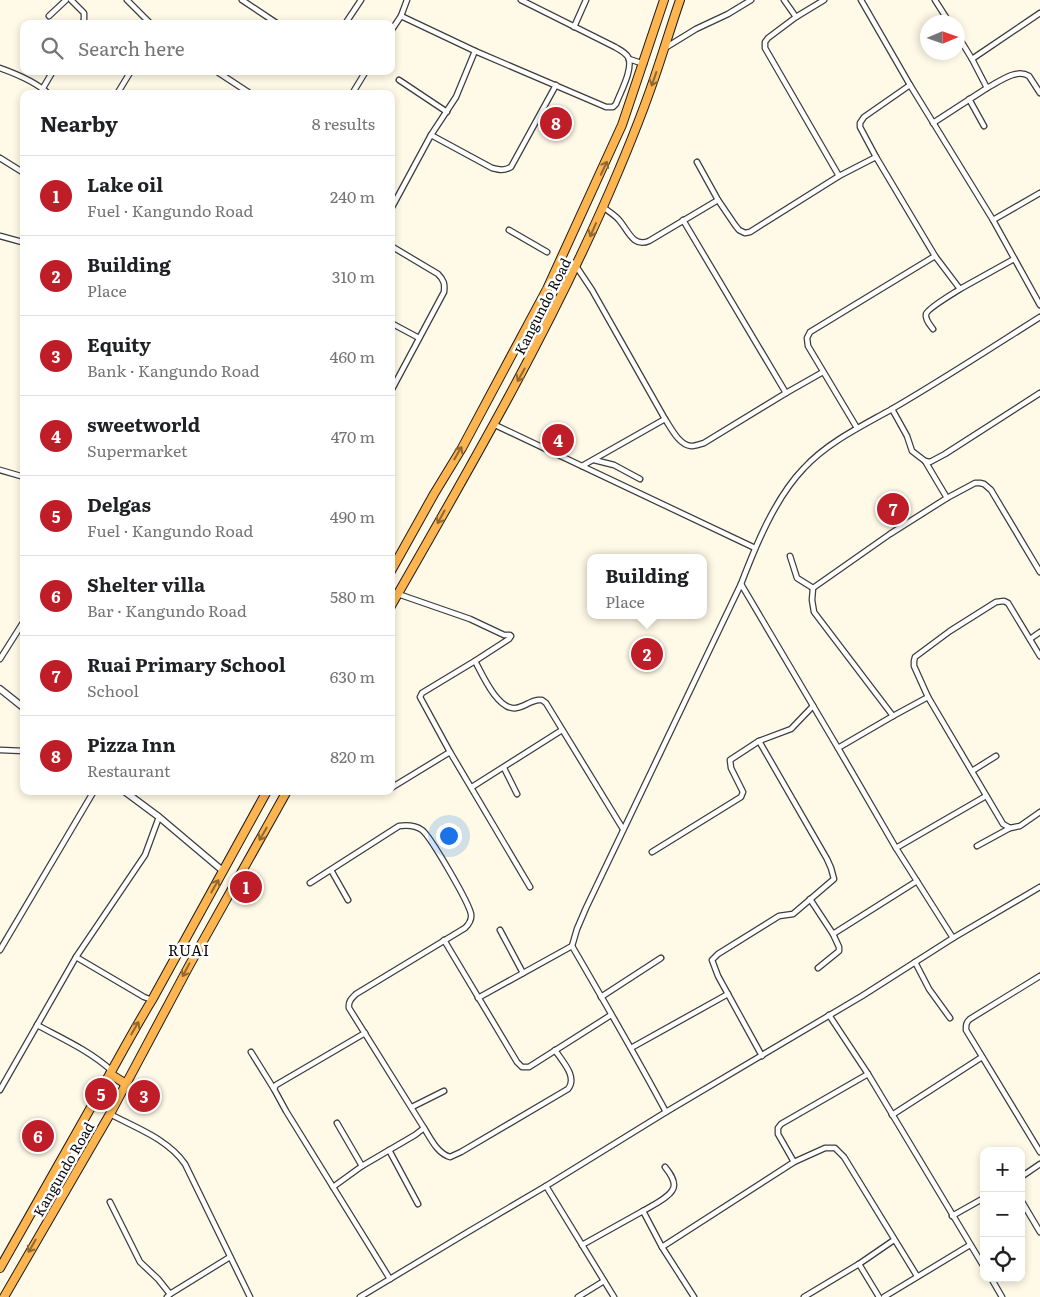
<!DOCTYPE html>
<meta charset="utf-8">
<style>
body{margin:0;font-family:Literata,serif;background:#f2f2f2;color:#202124}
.controls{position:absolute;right:15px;bottom:15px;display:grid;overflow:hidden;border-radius:10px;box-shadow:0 2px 8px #0003}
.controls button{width:45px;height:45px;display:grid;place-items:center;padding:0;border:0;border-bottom:1px solid #e0e0e0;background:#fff;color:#202124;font:25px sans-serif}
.compass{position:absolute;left:920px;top:15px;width:45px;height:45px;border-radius:50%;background:#fff;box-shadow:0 2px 8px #0003;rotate:88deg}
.you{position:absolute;left:448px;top:835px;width:18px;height:18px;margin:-12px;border:4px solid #fff;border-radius:50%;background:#1a73e8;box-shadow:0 0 0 8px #1a73e833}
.badge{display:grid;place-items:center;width:32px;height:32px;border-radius:50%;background:#bf1d27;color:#fff;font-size:16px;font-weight:700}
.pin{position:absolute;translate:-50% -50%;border:2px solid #fff;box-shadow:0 1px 5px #0006}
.popup{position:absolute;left:587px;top:554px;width:120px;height:65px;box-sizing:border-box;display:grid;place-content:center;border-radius:10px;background:#fff;filter:drop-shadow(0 1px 4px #0005);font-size:16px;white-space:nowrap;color:#757577}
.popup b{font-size:19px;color:#202124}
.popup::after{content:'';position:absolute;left:50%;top:100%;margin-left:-10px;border:10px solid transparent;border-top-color:#fff}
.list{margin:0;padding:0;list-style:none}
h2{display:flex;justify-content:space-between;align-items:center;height:65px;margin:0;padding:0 20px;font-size:21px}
h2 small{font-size:16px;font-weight:400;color:#757577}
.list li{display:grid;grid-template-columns:32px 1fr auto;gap:15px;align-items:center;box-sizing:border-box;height:80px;padding:0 20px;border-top:1px solid #e0e0e0}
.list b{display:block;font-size:19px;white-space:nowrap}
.list p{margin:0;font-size:16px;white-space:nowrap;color:#757577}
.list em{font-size:16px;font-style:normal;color:#757577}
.icon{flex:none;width:28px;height:28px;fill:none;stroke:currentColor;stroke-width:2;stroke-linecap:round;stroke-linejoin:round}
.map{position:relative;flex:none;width:1040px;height:1297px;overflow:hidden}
.search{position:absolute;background:#fff;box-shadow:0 2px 8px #0003;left:20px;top:20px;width:375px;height:55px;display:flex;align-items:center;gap:12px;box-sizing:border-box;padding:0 18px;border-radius:10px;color:#757577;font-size:19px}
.panel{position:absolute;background:#fff;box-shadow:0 2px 8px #0003;left:20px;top:90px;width:375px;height:705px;border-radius:10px}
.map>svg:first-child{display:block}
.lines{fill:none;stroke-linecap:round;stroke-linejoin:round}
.minor-casing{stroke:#3d3d3d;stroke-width:7}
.tertiary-casing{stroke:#3d3d3d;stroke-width:8}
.trunk-casing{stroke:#1b1b1b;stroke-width:10}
.minor{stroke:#fff;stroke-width:4.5}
.tertiary{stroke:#fff;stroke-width:5.5}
.trunk{stroke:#feb550;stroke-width:8}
.oneway{stroke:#906830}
.labels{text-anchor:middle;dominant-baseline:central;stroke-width:5;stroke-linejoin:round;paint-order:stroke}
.street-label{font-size:14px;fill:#0a0a0a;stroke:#fff}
.neighbourhood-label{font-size:15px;letter-spacing:1px;fill:#0a0a0a;stroke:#fff}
</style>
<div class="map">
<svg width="1040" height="1297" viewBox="0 0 1040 1297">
<rect width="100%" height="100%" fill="#fffae7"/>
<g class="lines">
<g class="minor-casing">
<g id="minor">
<polyline points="71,0 84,13 84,20 81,24"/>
<polyline points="127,0 151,24"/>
<polyline points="242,0 278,24"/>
<polyline points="784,0 796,17"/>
<polyline points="861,0 910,85 993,220 1040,305"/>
<polyline points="935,0 949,22"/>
<polyline points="49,16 66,0"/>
<polyline points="345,24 361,0"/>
<polyline points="574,27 586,0"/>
<polyline points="391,31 401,16 407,0"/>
<polyline points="665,48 696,29 728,14 751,0"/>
<path d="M475 51 606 107H613L616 104C620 93 634 68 628 57 625 52 620 50 615 47L521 0"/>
<polyline points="629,59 644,64"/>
<polyline points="972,59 1040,13"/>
<path d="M0 68C17 74 36 82 49 94"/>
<polyline points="216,71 251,94"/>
<polyline points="399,80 447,112"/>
<polyline points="43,88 53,71"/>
<path d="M987 88C999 82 1016 68 1029 76L1040 93"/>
<polyline points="117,94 131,71"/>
<polyline points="352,94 366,71"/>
<polyline points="969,99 984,126"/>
<polyline points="933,123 987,88 972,59 958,36"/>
<path d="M431 135 492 168C500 170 504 171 511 167L556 85"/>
<polyline points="876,157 860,127 860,123 864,117 910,85"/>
<polyline points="0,158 24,173"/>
<polyline points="697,162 718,200 735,225 739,230 745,233 750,232 839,176 765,48 765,42 768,38 796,17 824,0"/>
<polyline points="839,176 876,157 935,256 810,332 807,338 808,346 857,428"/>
<path d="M603 207C608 211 615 215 619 220 628 230 633 248 649 241L718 200"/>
<polyline points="391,209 431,135 456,97 475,51 401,16"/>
<polyline points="993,220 1040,193"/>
<polyline points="509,230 547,252"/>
<polyline points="0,236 22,242"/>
<path d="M391 246 438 274C444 280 445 284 444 292L391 391"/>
<polyline points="935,256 960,289 1014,259"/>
<path d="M576 266 592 290 665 419C671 428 679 445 691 446 695 446 700 444 704 443L786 393 683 220"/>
<polyline points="391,323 419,338"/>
<path d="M933 329C930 325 925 320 926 314 928 308 954 293 960 289"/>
<polyline points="786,393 823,372"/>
<polyline points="892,409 907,436 912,451 925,461 947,498"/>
<polyline points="493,424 755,548"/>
<polyline points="594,460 614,465 640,479"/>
<polyline points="925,461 930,462 945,454 1040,393"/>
<polyline points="582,466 665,419"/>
<polyline points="0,470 24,477"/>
<polyline points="790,556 797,578 813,588 812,600 814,612 893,716"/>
<polyline points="741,584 838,748"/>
<polyline points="813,588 890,534 947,498 975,483 980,483 984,484 991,490 1040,572"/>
<polyline points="398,594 470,619 504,635 510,635 511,636 509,639 475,661 422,693 420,697 450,752 530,887"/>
<polyline points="1030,639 1040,632"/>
<polyline points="0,659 24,621"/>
<path d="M475 661C482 674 498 711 516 708 524 707 530 701 538 700H542L546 703 623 829"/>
<polyline points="928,697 1003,824 1010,828 1020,826 1040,812"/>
<polyline points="759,741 827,859 831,868 834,879 793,914 779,916 718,954 712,960 718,976 762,1056"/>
<polyline points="0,750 24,751"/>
<polyline points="504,768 517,794"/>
<polyline points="972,771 996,756"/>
<polyline points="472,787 562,730"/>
<polyline points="391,788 450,752"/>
<polyline points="977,846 1010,828"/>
<polyline points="896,848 986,796"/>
<polyline points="652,852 741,797 743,792 731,768 730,760 759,741 791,729 813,706"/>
<polyline points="331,870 348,900"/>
<path d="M310 883 399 826C407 825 415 825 422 830 431 837 469 903 471 914 472 920 469 924 465 928L356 994C352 998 348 1001 349 1008L424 1128 415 1135 362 1166 333 1187"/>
<polyline points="810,899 833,934 917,881"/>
<polyline points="500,930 523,973"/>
<polyline points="953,938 896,848 838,748 893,716 928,697 914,666 914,661 915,657 950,631 996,602 1004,601 1008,603 1040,656"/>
<polyline points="444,940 517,1062 522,1067 529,1067 611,1015"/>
<polyline points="0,950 94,791"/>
<polyline points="76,957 144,997 152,1000"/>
<polyline points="915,962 929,989 950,1018"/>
<polyline points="818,968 839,951 839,947 833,934"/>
<path d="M1040 976 970 1019C966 1022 966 1025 966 1030L1040 1152"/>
<polyline points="601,997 661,958"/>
<polyline points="478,998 572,946"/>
<polyline points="829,1015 868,1074 984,1267"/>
<path d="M37 1025C63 1039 90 1051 112 1071"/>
<polyline points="365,1033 276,1085 274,1089 286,1111 390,1279"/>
<polyline points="631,1048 728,994"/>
<polyline points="251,1052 274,1089"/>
<polyline points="0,1090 76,957 145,855 159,817"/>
<polyline points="412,1107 444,1091"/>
<path d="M666 1112C636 1056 604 1001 572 946L577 929 586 908 741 584C756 545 775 498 804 468 828 442 862 426 892 409 942 380 991 348 1040 317"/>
<path d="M110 1114C136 1128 168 1139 185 1164L250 1297"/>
<polyline points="892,1115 982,1057"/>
<polyline points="337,1123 362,1166"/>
<path d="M424 1128C431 1139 437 1153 450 1157L461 1152 568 1089C578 1077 562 1061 555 1050"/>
<polyline points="389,1150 418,1204"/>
<polyline points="794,1162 778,1134 778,1128 781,1124 868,1074"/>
<polyline points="1021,1177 1040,1164"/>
<polyline points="546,1186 614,1297"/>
<polyline points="1021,1200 1040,1232"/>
<polyline points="110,1202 140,1262 158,1279 170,1294 167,1297"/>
<path d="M643 1211C651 1206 674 1196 674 1185 674 1178 669 1172 665 1167"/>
<polyline points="952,1216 984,1198"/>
<polyline points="582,1245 643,1211 662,1247"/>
<polyline points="859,1264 894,1240"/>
<polyline points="991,1278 1002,1297"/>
<polyline points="170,1294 230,1257"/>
<polyline points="360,1297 468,1232 546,1186 666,1112 862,996 953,938 1040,887"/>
<polyline points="578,1297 604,1281"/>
<polyline points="694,1297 662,1247 794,1162 825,1148 835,1148 844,1157 917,1276"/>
<polyline points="804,1297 859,1264 879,1297"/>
<polyline points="884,1297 970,1245"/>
</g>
</g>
<g class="tertiary-casing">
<g id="tertiary">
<polyline points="0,689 24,708"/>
<polyline points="124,791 159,817 223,871"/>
</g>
</g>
<g class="trunk-casing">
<g id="trunk">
<polyline points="391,571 434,494 462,448 547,289 622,125 664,0"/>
<path d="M391 606C465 476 541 346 602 209 621 166 639 123 654 79 663 53 671 26 680 0"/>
<polyline points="110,1074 126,1084"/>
<path d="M0 1268C30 1215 60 1162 90 1109 111 1073 130 1036 152 1000L267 791"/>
<polyline points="4,1297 110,1114 189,966 287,791"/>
</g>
</g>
<use href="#minor" class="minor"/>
<use href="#tertiary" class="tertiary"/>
<use href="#trunk" class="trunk"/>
</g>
<defs><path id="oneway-shaft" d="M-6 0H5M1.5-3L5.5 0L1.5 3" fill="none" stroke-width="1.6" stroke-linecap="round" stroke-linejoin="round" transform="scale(1.25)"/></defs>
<g class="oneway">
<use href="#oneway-shaft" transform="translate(654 79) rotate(109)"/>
<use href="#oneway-shaft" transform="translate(604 168) rotate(-65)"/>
<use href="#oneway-shaft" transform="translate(593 230) rotate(114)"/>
<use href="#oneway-shaft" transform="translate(521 375) rotate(119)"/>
<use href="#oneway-shaft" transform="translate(458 453) rotate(-60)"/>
<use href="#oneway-shaft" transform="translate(441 517) rotate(119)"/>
<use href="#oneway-shaft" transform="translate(263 834) rotate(120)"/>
<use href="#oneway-shaft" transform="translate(215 886) rotate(-60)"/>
<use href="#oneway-shaft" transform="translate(186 970) rotate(118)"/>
<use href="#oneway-shaft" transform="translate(135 1028) rotate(-60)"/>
<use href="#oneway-shaft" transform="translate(32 1246) rotate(120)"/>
</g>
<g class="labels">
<g class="street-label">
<text transform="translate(542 306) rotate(-63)">Kangundo Road</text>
<text transform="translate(63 1169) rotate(-60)">Kangundo Road</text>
</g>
<g class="neighbourhood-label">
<text x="189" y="949">RUAI</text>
</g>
</g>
</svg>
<div class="controls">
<button>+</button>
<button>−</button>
<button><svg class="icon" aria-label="locate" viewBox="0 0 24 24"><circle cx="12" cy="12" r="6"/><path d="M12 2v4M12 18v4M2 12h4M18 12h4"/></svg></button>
</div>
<svg class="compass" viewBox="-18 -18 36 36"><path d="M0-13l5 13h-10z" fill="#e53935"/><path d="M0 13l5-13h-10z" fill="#757577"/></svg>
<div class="you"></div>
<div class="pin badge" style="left:246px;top:887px">1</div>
<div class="pin badge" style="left:647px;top:654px">2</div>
<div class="popup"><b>Building</b>Place</div>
<div class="pin badge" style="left:144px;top:1096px">3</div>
<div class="pin badge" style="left:558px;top:440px">4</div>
<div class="pin badge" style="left:101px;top:1094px">5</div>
<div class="pin badge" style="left:38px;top:1136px">6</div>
<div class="pin badge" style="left:893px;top:509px">7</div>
<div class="pin badge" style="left:556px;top:123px">8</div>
<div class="search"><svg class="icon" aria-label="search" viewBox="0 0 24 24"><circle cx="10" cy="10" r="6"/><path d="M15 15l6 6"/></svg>Search here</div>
<section class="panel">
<h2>Nearby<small>8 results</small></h2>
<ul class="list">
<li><span class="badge">1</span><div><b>Lake oil</b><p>Fuel · Kangundo Road</p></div><em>240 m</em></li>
<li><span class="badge">2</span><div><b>Building</b><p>Place</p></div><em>310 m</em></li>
<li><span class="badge">3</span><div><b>Equity</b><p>Bank · Kangundo Road</p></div><em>460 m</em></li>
<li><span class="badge">4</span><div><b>sweetworld</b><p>Supermarket</p></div><em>470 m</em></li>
<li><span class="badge">5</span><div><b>Delgas</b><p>Fuel · Kangundo Road</p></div><em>490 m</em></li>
<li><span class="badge">6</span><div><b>Shelter villa</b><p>Bar · Kangundo Road</p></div><em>580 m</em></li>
<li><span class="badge">7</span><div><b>Ruai Primary School</b><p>School</p></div><em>630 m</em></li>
<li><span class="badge">8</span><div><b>Pizza Inn</b><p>Restaurant</p></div><em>820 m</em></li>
</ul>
</section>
</div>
